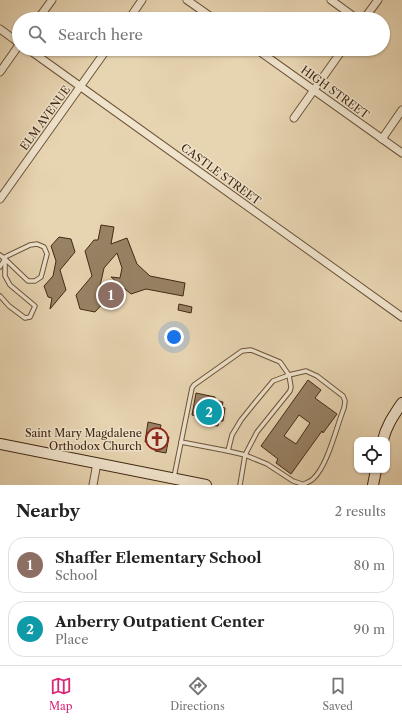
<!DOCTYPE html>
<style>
body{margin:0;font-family:"Libre Caslon Text",serif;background:#f2f2f2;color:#222}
.controls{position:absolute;right:12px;bottom:12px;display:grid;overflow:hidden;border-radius:8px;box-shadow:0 1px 3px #0004}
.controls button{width:36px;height:36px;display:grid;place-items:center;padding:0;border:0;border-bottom:1px solid #e0e0e0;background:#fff;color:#222;font:20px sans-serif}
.you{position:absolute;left:174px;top:337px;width:14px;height:14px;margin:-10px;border:3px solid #fff;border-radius:50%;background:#1a73e8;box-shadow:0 0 0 6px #1a73e833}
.badge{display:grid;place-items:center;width:26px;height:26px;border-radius:50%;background:#db2777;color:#fff;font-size:13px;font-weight:700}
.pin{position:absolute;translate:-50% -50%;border:2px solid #fff;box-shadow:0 1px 4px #0006}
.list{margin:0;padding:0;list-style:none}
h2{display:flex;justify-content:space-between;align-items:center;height:52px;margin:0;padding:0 16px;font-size:17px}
h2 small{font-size:13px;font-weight:400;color:#767676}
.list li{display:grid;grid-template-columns:26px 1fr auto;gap:12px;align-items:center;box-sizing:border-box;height:56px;margin:0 8px 8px;padding:0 8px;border:1px solid #e0e0e0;border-radius:16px}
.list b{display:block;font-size:15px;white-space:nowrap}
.list p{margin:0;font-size:13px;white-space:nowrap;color:#767676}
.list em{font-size:13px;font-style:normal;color:#767676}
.icon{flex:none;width:22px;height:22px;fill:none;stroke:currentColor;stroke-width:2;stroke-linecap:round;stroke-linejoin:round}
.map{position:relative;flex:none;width:402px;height:485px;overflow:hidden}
.search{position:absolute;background:#fff;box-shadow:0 1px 3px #0004;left:12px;right:12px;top:12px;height:44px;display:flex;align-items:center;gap:10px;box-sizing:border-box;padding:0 14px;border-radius:22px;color:#767676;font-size:15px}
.sheet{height:180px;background:#fff}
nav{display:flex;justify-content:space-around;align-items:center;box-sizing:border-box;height:56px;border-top:1px solid #e0e0e0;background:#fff;font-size:11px;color:#767676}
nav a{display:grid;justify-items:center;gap:2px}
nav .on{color:#db2777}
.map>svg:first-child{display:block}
.building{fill:#988265;stroke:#432913;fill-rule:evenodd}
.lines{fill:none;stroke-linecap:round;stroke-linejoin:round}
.lane-casing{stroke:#6c543a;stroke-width:5.5}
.street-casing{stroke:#6c543a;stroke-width:9}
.secondary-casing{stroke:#432913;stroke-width:12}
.lane{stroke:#efe3cc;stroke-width:3.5}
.street{stroke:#efe3cc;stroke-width:7}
.secondary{stroke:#efe3cc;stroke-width:10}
.labels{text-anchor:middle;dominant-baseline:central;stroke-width:3;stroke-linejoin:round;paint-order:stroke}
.street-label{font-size:11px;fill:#432913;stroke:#efe3cc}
.poi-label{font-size:11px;fill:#432913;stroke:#efe3cc;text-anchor:end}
</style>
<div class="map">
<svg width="402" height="485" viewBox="0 0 402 485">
<rect width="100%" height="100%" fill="#e7d4b1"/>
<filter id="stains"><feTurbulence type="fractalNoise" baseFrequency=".005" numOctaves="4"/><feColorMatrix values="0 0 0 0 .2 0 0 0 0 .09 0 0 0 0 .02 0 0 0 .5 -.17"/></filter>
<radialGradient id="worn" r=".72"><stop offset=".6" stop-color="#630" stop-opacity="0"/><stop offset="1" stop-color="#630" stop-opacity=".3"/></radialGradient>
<g class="building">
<polygon points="101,225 114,227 111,244 127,238 137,264 150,276 185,283 183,296 146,289 131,294 111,277 120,278 122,268 117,253 104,268 100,286 105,301 95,312 80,309 76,295 92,276 85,251 94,240 98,240"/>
<polygon points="59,237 71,239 75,252 60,270 66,290 50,309 52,298 48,297 44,286 53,276 56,261 51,246"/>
<polygon points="179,304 192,307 191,313 178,310"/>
<path d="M308 380 321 390 315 398 337 414 323 433 322 431 291 474 276 463 278 459 261 446ZM299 415 310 423 296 444 284 436Z"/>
<polygon points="196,393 215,397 215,400 223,402 222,407 225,408 223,421 219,421 218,426 210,425 211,419 192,415"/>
<polygon points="148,422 161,425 159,435 169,437 166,453 155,451 157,444 145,442"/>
</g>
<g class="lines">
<g class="lane-casing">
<g id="lane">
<polyline points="0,255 5,259 28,281 35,281 41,277 47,254 44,247 37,244 30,245 3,258"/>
<polyline points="0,267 4,260"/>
<polyline points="0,296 9,306 25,318 30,317 35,306 10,285 5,276 5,259"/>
<polyline points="181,442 228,451 232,435 241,420 253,405 273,381 289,375 291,387 290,391 257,432 245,455 267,464 293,481 302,484"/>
<polyline points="228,451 245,455 240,485"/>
<path d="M174 477 192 388 194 385 242 351 251 350 256 352 280 362 289 375 306 371 317 376 343 396 345 401 344 408C336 428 328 465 313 479 310 482 305 483 302 485"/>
</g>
</g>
<g class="street-casing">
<g id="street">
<polyline points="187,0 214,19"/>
<polyline points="331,0 357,19"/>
<polyline points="38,19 52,0"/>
<polyline points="129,19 142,0"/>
<polyline points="364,19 378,0"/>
<polyline points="0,29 19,43"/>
<polyline points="28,49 402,317"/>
<polyline points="256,49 402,153"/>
<polyline points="0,72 19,45"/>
<polyline points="294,118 343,49"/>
<polyline points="382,139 402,110"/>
<polyline points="0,199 107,49"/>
<polyline points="93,485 97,463"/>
</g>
</g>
<g class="secondary-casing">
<g id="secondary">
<path d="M383 440C386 426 394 415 402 403"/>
<polyline points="0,444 206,485"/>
<polyline points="373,485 376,470"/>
</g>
</g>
<use href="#lane" class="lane"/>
<use href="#street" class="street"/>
<use href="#secondary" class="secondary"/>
</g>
<defs>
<g id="church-ring" transform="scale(1.15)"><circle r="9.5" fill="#efe3cc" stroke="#8f2418" stroke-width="1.5"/><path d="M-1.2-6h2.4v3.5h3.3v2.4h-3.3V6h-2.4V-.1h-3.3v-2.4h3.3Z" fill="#8f2418"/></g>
</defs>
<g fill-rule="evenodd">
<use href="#church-ring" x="157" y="439"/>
</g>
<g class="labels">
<g class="street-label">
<text transform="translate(335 92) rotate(36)">HIGH STREET</text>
<text transform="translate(45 118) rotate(-54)">ELM AVENUE</text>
<text transform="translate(221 174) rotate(36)">CASTLE STREET</text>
</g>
<g class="poi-label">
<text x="142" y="433">Saint Mary Magdalene<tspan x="142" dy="13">Orthodox Church</tspan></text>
</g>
</g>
<rect width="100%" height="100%" filter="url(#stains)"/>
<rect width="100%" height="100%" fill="url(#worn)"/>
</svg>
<div class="controls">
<button><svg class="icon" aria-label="locate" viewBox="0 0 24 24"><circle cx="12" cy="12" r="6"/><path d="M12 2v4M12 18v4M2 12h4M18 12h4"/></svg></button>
</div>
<div class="you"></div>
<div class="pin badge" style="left:111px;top:295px;background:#8d6e63">1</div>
<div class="pin badge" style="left:209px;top:412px;background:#0f9aa8">2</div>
<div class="search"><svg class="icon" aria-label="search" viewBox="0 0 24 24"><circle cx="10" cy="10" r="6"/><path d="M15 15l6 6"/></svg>Search here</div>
</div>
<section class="sheet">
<h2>Nearby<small>2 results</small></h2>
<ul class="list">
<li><span class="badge" style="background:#8d6e63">1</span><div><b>Shaffer Elementary School</b><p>School</p></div><em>80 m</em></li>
<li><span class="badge" style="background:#0f9aa8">2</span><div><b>Anberry Outpatient Center</b><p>Place</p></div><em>90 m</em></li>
</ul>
</section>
<nav>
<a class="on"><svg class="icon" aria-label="map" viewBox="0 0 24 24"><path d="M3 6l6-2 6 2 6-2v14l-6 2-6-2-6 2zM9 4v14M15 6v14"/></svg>Map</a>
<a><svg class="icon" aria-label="directions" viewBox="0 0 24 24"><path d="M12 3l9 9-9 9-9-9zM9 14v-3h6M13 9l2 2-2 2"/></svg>Directions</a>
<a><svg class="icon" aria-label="saved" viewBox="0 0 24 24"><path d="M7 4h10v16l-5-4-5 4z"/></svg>Saved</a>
</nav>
